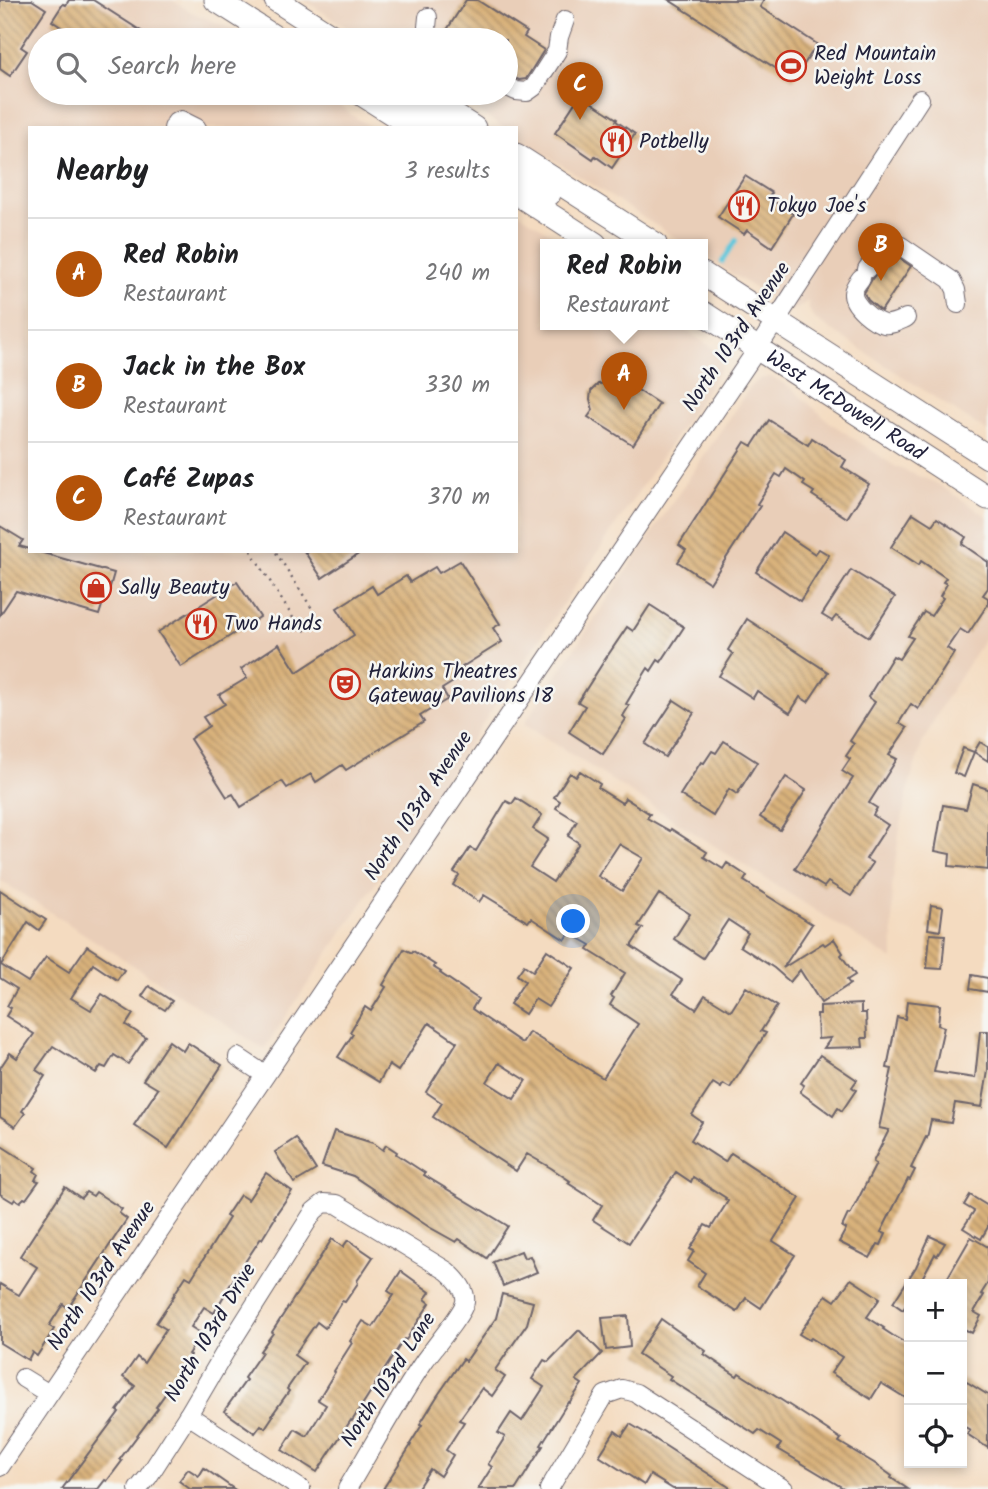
<!DOCTYPE html>
<meta charset="utf-8">
<style>
body{margin:0;font-family:Kalam,sans-serif;background:#f6f6f6;color:#202124}
.controls{position:absolute;right:21px;bottom:21px;display:grid;overflow:hidden;border-radius:0px;box-shadow:0 4px 10px #0003}
.controls button{width:63px;height:63px;display:grid;place-items:center;padding:0;border:0;border-bottom:2px solid #e0e0e0;background:#fff;color:#202124;font:35px sans-serif}
.you{position:absolute;left:574px;top:922px;width:24px;height:24px;margin:-18px;border:5px solid #fff;border-radius:50%;background:#1a73e8;box-shadow:0 0 0 10px #1a73e833}
.badge{display:grid;place-items:center;width:46px;height:46px;border-radius:50%;background:#b45309;color:#fff;font-size:23px;font-weight:700}
.pin{position:absolute;translate:-50% -58px;filter:drop-shadow(0 2px 4px #0008)}
.pin::after{content:'';position:absolute;top:37px;width:24px;height:21px;background:inherit;clip-path:polygon(0 0,100% 0,50% 100%)}
.popup{position:absolute;left:540px;top:239px;width:168px;height:91px;box-sizing:border-box;display:grid;place-content:center;border-radius:0px;background:#fff;filter:drop-shadow(0 2px 5px #0005);font-size:23px;white-space:nowrap;color:#757577}
.popup b{font-size:26px;color:#202124}
.popup::after{content:'';position:absolute;left:50%;top:100%;margin-left:-14px;border:14px solid transparent;border-top-color:#fff}
.list{margin:0;padding:0;list-style:none}
h2{display:flex;justify-content:space-between;align-items:center;height:91px;margin:0;padding:0 28px;font-size:30px}
h2 small{font-size:23px;font-weight:400;color:#757577}
.list li{display:grid;grid-template-columns:46px 1fr auto;gap:21px;align-items:center;box-sizing:border-box;height:112px;padding:0 28px;border-top:2px solid #e0e0e0}
.list b{display:block;font-size:26px;white-space:nowrap}
.list p{margin:0;font-size:23px;white-space:nowrap;color:#757577}
.list em{font-size:23px;font-style:normal;color:#757577}
.icon{flex:none;width:38px;height:38px;fill:none;stroke:currentColor;stroke-width:2;stroke-linecap:round;stroke-linejoin:round}
.map{position:relative;flex:none;width:988px;height:1489px;overflow:hidden}
.search{position:absolute;background:#fff;box-shadow:0 4px 10px #0003;left:28px;top:28px;width:490px;height:77px;display:flex;align-items:center;gap:18px;box-sizing:border-box;padding:0 24px;border-radius:38px;color:#757577;font-size:26px}
.panel{position:absolute;background:#fff;box-shadow:0 4px 10px #0003;left:28px;top:126px;width:490px;height:427px;border-radius:0px}
.map>svg:first-child{display:block}
.built{fill:#e9ceb8}
.lines{fill:none;stroke-linecap:round;stroke-linejoin:round}
.stream{stroke:#60c8dc;stroke-width:4.5}
.building{fill:url(#building-back-hatch);fill-rule:evenodd}
.minor-casing{stroke:#6c636a;stroke-width:20}
.major-casing{stroke:#6c636a;stroke-width:25}
.path{stroke:#6c636a;stroke-width:2.5;stroke-dasharray:2 5;stroke-linecap:butt}
.minor{stroke:#fff;stroke-width:18}
.major{stroke:#fff;stroke-width:23}
.labels{text-anchor:middle;dominant-baseline:central;stroke-width:5;stroke-linejoin:round;paint-order:stroke}
.poi-label{font-size:21px;fill:#22223b;stroke:#f6f6f2;text-anchor:start}
.street-label{font-size:21px;fill:#22223b;stroke:#f6f6f2}
</style>
<div class="map">
<svg width="988" height="1489" viewBox="0 0 988 1489">
<defs>
<pattern id="building-back-hatch" width="6" height="6" patternUnits="userSpaceOnUse" patternTransform="scale(1.75)"><rect width="6" height="6" fill="#d9b27c"/><path d="M-1 5l2 2M0 0l6 6M5-1l2 2" fill="none" stroke="#b09067"/></pattern>
</defs>
<rect width="100%" height="100%" fill="#f6f6f2"/>
<filter id="ink" filterUnits="userSpaceOnUse"><feTurbulence type="fractalNoise" baseFrequency=".0143" numOctaves="2"/><feDisplacementMap in="SourceGraphic" scale="14" xChannelSelector="R" yChannelSelector="G"/><feConvolveMatrix kernelMatrix="1 2 1 2 8 2 1 2 1" color-interpolation-filters="sRGB"/></filter>
<filter id="wash" filterUnits="userSpaceOnUse"><feTurbulence type="fractalNoise" baseFrequency=".00686" numOctaves="4" result="noise"/><feDisplacementMap in="SourceGraphic" scale="28" xChannelSelector="R" yChannelSelector="G"/><feGaussianBlur stdDeviation="1.57" result="paint"/><feColorMatrix in="noise" values="0 0 0 0 0 0 0 0 0 0 0 0 0 0 0 0 0 1.4 0 .05"/><feComposite in="paint" operator="in"/></filter>
<g filter="url(#wash)">
<rect width="100%" height="100%" fill="#f4dbc0"/>
<g class="built">
<polygon points="0,0 172,0 191,12 234,30 250,40 40,40 40,93 328,93 349,113 372,128 30,128 30,551 516,551 516,211 567,244 545,244 545,324 676,324 713,348 720,357 721,368 718,373 264,1049 0,880"/>
<polygon points="304,0 988,0 988,432 819,322 813,317 809,309 808,301 797,309 789,310 703,255 703,244 685,244 516,136 516,128 504,128 449,93 506,93 506,40 367,40"/>
<polygon points="770,377 778,380 792,389 832,424 896,467 936,483 988,517 988,633 943,703 922,744 910,781 899,833 892,888 893,960 524,724 750,387 760,379"/>
</g>
<g class="lines">
<polyline class="stream" points="722,262 736,240"/>
</g>
<g id="blocks">
<g class="building">
<polygon points="0,0 32,0 46,9 21,47 27,51 10,76 0,69"/>
<polygon points="69,0 93,0 155,40 70,40 64,36 67,31 52,21 63,4 66,5"/>
<polygon points="466,0 477,0 527,32 524,37 544,50 526,79 519,80 506,74 506,40 447,39 445,33"/>
<polygon points="669,0 764,0 760,7 817,44 794,80"/>
<polygon points="580,95 617,119 616,121 635,134 612,168 595,156 593,159 555,133"/>
<polygon points="745,176 772,193 768,198 793,214 772,247 747,230 744,234 718,217"/>
<polygon points="890,256 896,256 911,266 881,311 868,300 864,293 872,279"/>
<polygon points="615,375 659,404 633,445 588,417 593,410 590,399 591,391 598,384 611,383"/>
<polygon points="769,420 808,445 812,438 846,460 842,467 869,484 847,518 812,495 814,492 803,485 805,482 786,469 781,477 776,474 757,504 760,506 710,583 678,562 686,550 679,545 745,442 752,446"/>
<polygon points="913,513 932,525 937,518 966,537 962,544 988,562 988,588 983,595 988,598 988,604 968,634 960,629 947,648 954,653 935,683 918,709 911,704 899,723 907,728 889,755 897,759 869,803 877,808 873,815 888,825 866,859 873,863 851,896 828,882 824,887 795,869 853,778 842,771 850,759 846,756 854,744 850,741 875,702 868,697 893,656 899,659 913,638 908,636 924,612 931,616 943,598 940,596 947,584 943,582 946,578 921,561 919,565 891,547"/>
<polygon points="0,526 23,540 19,546 30,549 30,551 36,551 114,573 108,594 106,593 99,615 16,591 0,615"/>
<polygon points="782,532 815,554 819,549 829,555 800,601 756,572"/>
<polygon points="304,551 363,551 322,578"/>
<polygon points="460,561 500,624 493,628 502,642 462,667 466,674 442,689 448,699 420,716 424,722 346,770 342,765 316,782 311,774 287,788 282,781 241,807 233,794 227,797 190,739 209,726 203,717 225,704 219,695 247,678 241,669 279,644 297,672 354,635 337,608 372,586 377,594 406,576 410,582 435,567 439,573"/>
<polygon points="851,570 895,597 869,637 836,616 832,621 822,615"/>
<polygon points="237,582 260,617 181,667 158,632"/>
<polygon points="650,605 684,627 661,662 658,660 651,671 648,668 635,689 626,704 629,706 623,716 626,719 603,754 569,732 585,706 578,702 604,661 627,627 633,631"/>
<polygon points="747,619 828,672 808,702 800,697 790,713 757,691 753,698 719,676 733,654 728,650"/>
<polygon points="674,700 694,713 665,757 645,744"/>
<polygon points="724,741 757,762 737,794 729,789 713,816 680,795 701,762 704,763 712,751 716,753"/>
<polygon points="980,742 988,747 988,761 974,752"/>
<polygon points="963,748 974,752 964,777 954,773"/>
<path d="M580 771 600 784 598 788 622 803 625 798 650 814 647 818 670 831 671 829 707 852 704 857 723 869 727 863 747 876 744 881 812 924 783 968 823 943 825 945 834 939 843 953 841 955 855 975 847 980 850 984 821 1003 800 970 790 982 774 968 740 946 748 933 728 920 703 958 674 939 690 914 659 894 638 926 643 928 631 946 682 980 673 994 696 1009 705 995 731 1011 746 987 777 1006 761 1031 766 1033 730 1088 723 1084 721 1088 713 1083 692 1115 702 1122 691 1140 725 1162 731 1153 800 1198 773 1241 795 1255 761 1308 746 1298 737 1312 697 1286 705 1273 688 1261 694 1251 690 1249 705 1225 711 1228 728 1201 725 1199 726 1198 693 1177 691 1182 676 1172 629 1243 593 1220 602 1205 568 1183 570 1181 551 1168 527 1154 516 1171 433 1117 442 1103 426 1092 457 1042 429 1023 398 1071 389 1065 379 1082 338 1057 353 1034 350 1032 365 1007 371 1011 386 987 383 985 404 949 412 953 413 951 435 965 433 967 441 972 440 973 478 999 472 1009 522 1043 529 1032 603 1078 638 1024 610 1005 614 998 611 996 625 973 588 950 591 945 570 933 565 940 531 918 528 922 484 895 479 902 453 885 459 875 454 872 470 848 476 851 506 801 512 804 516 798 542 815 533 829 548 839 530 867 553 882 579 843 568 836 577 821 556 808 560 801 554 797 570 773 576 777ZM619 844 643 858 622 891 598 876ZM499 1063 526 1080 514 1099 487 1082Z"/>
<polygon points="786,777 806,790 780,830 760,817"/>
<polygon points="973,784 988,789 988,870 949,866 950,854 935,851 943,805 966,809"/>
<polygon points="0,890 46,920 39,930 28,922 1,965 28,982 46,957 69,972 87,946 124,970 117,980 93,964 71,998 91,1010 102,994 133,1014 126,1025 146,1038 128,1064 114,1055 106,1068 101,1066 96,1073 53,1046 36,1070 45,1076 22,1111 25,1113 15,1127 0,1117 0,1068 10,1053 17,1058 34,1034 6,1016 11,1008 7,1006 17,989 0,978"/>
<polygon points="931,905 943,907 940,931 928,929"/>
<polygon points="930,934 945,935 942,969 927,968"/>
<polygon points="547,950 574,968 548,1007 535,999 525,1014 510,1004 525,981 517,975 524,965 533,971"/>
<polygon points="972,975 988,978 988,992 970,989"/>
<polygon points="149,986 172,1001 165,1010 142,996"/>
<polygon points="907,1001 940,1005 938,1025 944,1027 934,1072 975,1078 980,1031 988,1031 988,1071 982,1107 955,1103 951,1123 931,1120 927,1138 926,1137 911,1168 915,1170 910,1180 908,1179 881,1232 886,1234 881,1245 878,1244 870,1258 839,1242 846,1229 842,1227 848,1214 850,1215 876,1164 873,1162 889,1130 879,1128 892,1069 887,1068 897,1017 905,1019"/>
<polygon points="861,1004 861,1013 866,1013 867,1038 862,1038 863,1047 824,1048 831,1038 818,1039 817,1014 820,1014 820,1006"/>
<polygon points="169,1041 183,1051 188,1043 222,1065 168,1148 134,1125 158,1089 143,1080"/>
<polygon points="820,1055 857,1080 852,1087 856,1090 842,1111 838,1108 833,1116 800,1092 804,1085 801,1083"/>
<polygon points="334,1131 373,1143 383,1150 386,1145 397,1152 396,1154 425,1173 424,1175 508,1226 487,1258 459,1239 456,1242 429,1227 353,1176 322,1166"/>
<polygon points="296,1138 316,1170 294,1183 275,1152"/>
<polygon points="0,1145 36,1168 34,1171 38,1174 35,1180 39,1181 26,1199 24,1198 20,1202 15,1199 13,1202 0,1194"/>
<polygon points="266,1173 292,1191 274,1217 275,1218 262,1239 261,1238 233,1280 214,1313 204,1307 191,1327 202,1334 188,1354 190,1355 173,1383 156,1407 158,1408 120,1459 122,1461 107,1481 105,1480 98,1489 62,1489 119,1412 117,1411 135,1386 123,1377 137,1357 144,1363 166,1329 156,1323 174,1296 173,1296 186,1276 191,1279 229,1218 226,1216 240,1195 248,1200"/>
<polygon points="65,1187 81,1198 86,1192 93,1196 96,1192 122,1209 119,1213 127,1219 68,1308 63,1304 49,1326 54,1329 37,1356 32,1352 28,1360 0,1343 0,1284 19,1295 37,1267 20,1256"/>
<polygon points="970,1195 988,1206 988,1227 981,1239 963,1228 974,1211 964,1205"/>
<polygon points="930,1236 945,1243 937,1256 935,1254 919,1284 909,1284 909,1300 903,1310 893,1303 916,1267"/>
<polygon points="971,1237 988,1247 988,1283 981,1294 984,1295 974,1312 981,1316 972,1333 964,1329 962,1333 962,1284 944,1284"/>
<polygon points="332,1239 343,1247 348,1240 373,1257 357,1281 358,1283 345,1302 342,1301 325,1328 317,1322 294,1355 305,1363 287,1389 289,1391 272,1415 273,1416 265,1428 261,1425 255,1433 224,1411 246,1380 244,1378 262,1352 260,1351 273,1333 272,1332"/>
<polygon points="521,1251 524,1258 530,1256 537,1272 503,1286 493,1262"/>
<polygon points="401,1271 430,1292 425,1299 430,1303 406,1340 404,1339 352,1421 351,1420 317,1472 282,1450 295,1429 307,1436 326,1405 318,1400 335,1372 334,1371 352,1343 350,1341 363,1321 373,1327 394,1295 388,1291"/>
<polygon points="851,1279 880,1298 867,1317 884,1328 883,1329 895,1337 909,1345 909,1400 881,1383 871,1399 831,1373 842,1357 811,1338 809,1340 799,1334 826,1295 835,1301"/>
<polygon points="502,1294 533,1302 527,1324 495,1370 505,1377 492,1396 482,1388 459,1420 464,1422 446,1450 453,1455 440,1476 430,1469 417,1489 383,1489 411,1445 410,1444 422,1425 420,1424 438,1395 463,1359 466,1361 496,1318"/>
<polygon points="628,1316 630,1347 606,1350 602,1318"/>
<polygon points="661,1319 706,1351 704,1354 737,1376 739,1373 814,1421 841,1439 839,1442 874,1463 892,1476 891,1478 908,1489 845,1489 778,1449 781,1444 759,1430 755,1434 669,1379 671,1376 638,1354"/>
<polygon points="579,1330 602,1353 576,1380 582,1384 569,1403 568,1402 541,1445 543,1446 516,1489 478,1489 492,1467 488,1464 505,1437 498,1433 511,1413 522,1421 544,1387 532,1379 544,1360 548,1362"/>
<polygon points="962,1379 988,1395 988,1448 967,1434 970,1430 962,1425"/>
<polygon points="630,1424 647,1434 732,1489 673,1489 650,1475 644,1485 599,1456 615,1431 622,1436"/>
<polygon points="204,1468 234,1489 190,1489 179,1481 188,1469 199,1476"/>
</g>
</g>
</g>
<g filter="url(#ink)">
<use href="#blocks" fill-opacity="0" stroke="#6c636a" stroke-width="2"/>
<g class="lines">
<g class="minor-casing">
<g id="minor">
<polyline points="428,17 427,27 429,36 436,40"/>
<polyline points="506,86 516,91 527,92 534,87 557,51 559,37 565,20"/>
<polyline points="173,128 176,122 181,120 197,128"/>
<polyline points="867,269 884,246 895,244 901,246 951,280 956,290 958,304"/>
<path d="M861 278C858 282 853 288 853 293 852 305 874 322 884 324 892 325 899 321 906 318"/>
<polyline points="238,1057 265,1075"/>
<polyline points="23,1378 49,1394"/>
<polyline points="188,1415 301,1489"/>
<polyline points="0,1467 758,348 920,99"/>
<path d="M138 1489 148 1477 188 1415 225 1352 314 1211 324 1203 337 1204 447 1271C455 1278 467 1290 465 1302 463 1313 433 1349 425 1360 397 1401 373 1446 347 1489"/>
<polyline points="549,1489 605,1395 622,1389 636,1393 784,1489"/>
</g>
</g>
<g class="major-casing">
<g id="major">
<polyline points="216,0 279,40"/>
<polyline points="276,0 338,40"/>
<polyline points="360,93 415,128"/>
<polyline points="419,93 474,128"/>
<polyline points="403,102 442,128"/>
<polyline points="516,155 655,244"/>
<polyline points="516,177 527,180 549,194"/>
<polyline points="516,193 595,244"/>
<polyline points="703,274 988,457"/>
<path id="s1" d="M703 313 988 498"/>
</g>
</g>
<polyline class="path" points="251,551 302,632 320,621 275,551"/>
<use href="#minor" class="minor"/>
<use href="#major" class="major"/>
</g>
</g>
<defs>
<g id="stadium-ring" transform="scale(1.575)"><circle r="9.5" fill="#f6f6f2" stroke="#c8321e" stroke-width="1.5"/><path d="M0-5a6.5 5 0 1 0 0 10a6.5 5 0 1 0 0-10ZM-3.5-1.8h7v3.6h-7Z" fill="#c8321e"/></g>
<g id="restaurant-ring" transform="scale(1.575)"><circle r="9.5" fill="#f6f6f2" stroke="#c8321e" stroke-width="1.5"/><path d="M-5-6h1v4h1v-4h1v4h1v-4h1v5L-1.5 .5V6h-2V.5L-5-1ZM5-6V6H3V1.5H1.5Q1.5-4 5-6Z" fill="#c8321e"/></g>
<g id="shop-ring" transform="scale(1.575)"><circle r="9.5" fill="#f6f6f2" stroke="#c8321e" stroke-width="1.5"/><path d="M-5-2.5h2.3a2.7 3.5 0 0 1 5.4 0H5L5.5 6h-11ZM-1.5-2.5h3a1.5 2.3 0 0 0-3 0Z" fill="#c8321e"/></g>
<g id="theatre-ring" transform="scale(1.575)"><circle r="9.5" fill="#f6f6f2" stroke="#c8321e" stroke-width="1.5"/><path d="M-5-5.5Q0-4 5-5.5V0Q5 5 0 6Q-5 5-5 0ZM-3.3-2.5H-1v1.5H-3.3ZM1-2.5H3.3v1.5H1ZM-2.8 1Q0 5.5 2.8 1Z" fill="#c8321e"/></g>
</defs>
<g fill-rule="evenodd">
<use href="#stadium-ring" x="791" y="66"/>
<use href="#restaurant-ring" x="616" y="142"/>
<use href="#restaurant-ring" x="744" y="206"/>
<use href="#shop-ring" x="96" y="588"/>
<use href="#restaurant-ring" x="201" y="624"/>
<use href="#theatre-ring" x="345" y="684"/>
</g>
<g class="labels">
<g class="poi-label">
<text x="814" y="54">Red Mountain<tspan x="814" dy="24">Weight Loss</tspan></text>
<text x="639" y="142">Potbelly</text>
<text x="767" y="206">Tokyo Joe's</text>
<text x="119" y="588">Sally Beauty</text>
<text x="224" y="624">Two Hands</text>
<text x="368" y="672">Harkins Theatres<tspan x="368" dy="24">Gateway Pavilions 18</tspan></text>
</g>
<g class="street-label">
<text transform="translate(737 337) rotate(-56)">North 103rd Avenue</text>
<text stroke="none"><textPath href="#s1" startOffset="170">West McDowell Road</textPath></text>
<text transform="translate(419 806) rotate(-56)">North 103rd Avenue</text>
<text transform="translate(102 1276) rotate(-56)">North 103rd Avenue</text>
<text transform="translate(211 1333) rotate(-59)">North 103rd Drive</text>
<text transform="translate(389 1380) rotate(-57)">North 103rd Lane</text>
</g>
</g>
</svg>
<div class="controls">
<button>+</button>
<button>−</button>
<button><svg class="icon" aria-label="locate" viewBox="0 0 24 24"><circle cx="12" cy="12" r="6"/><path d="M12 2v4M12 18v4M2 12h4M18 12h4"/></svg></button>
</div>
<div class="you"></div>
<div class="pin badge" style="left:624px;top:410px">A</div>
<div class="popup"><b>Red Robin</b>Restaurant</div>
<div class="pin badge" style="left:881px;top:281px">B</div>
<div class="pin badge" style="left:580px;top:120px">C</div>
<div class="search"><svg class="icon" aria-label="search" viewBox="0 0 24 24"><circle cx="10" cy="10" r="6"/><path d="M15 15l6 6"/></svg>Search here</div>
<section class="panel">
<h2>Nearby<small>3 results</small></h2>
<ul class="list">
<li><span class="badge">A</span><div><b>Red Robin</b><p>Restaurant</p></div><em>240 m</em></li>
<li><span class="badge">B</span><div><b>Jack in the Box</b><p>Restaurant</p></div><em>330 m</em></li>
<li><span class="badge">C</span><div><b>Café Zupas</b><p>Restaurant</p></div><em>370 m</em></li>
</ul>
</section>
</div>
